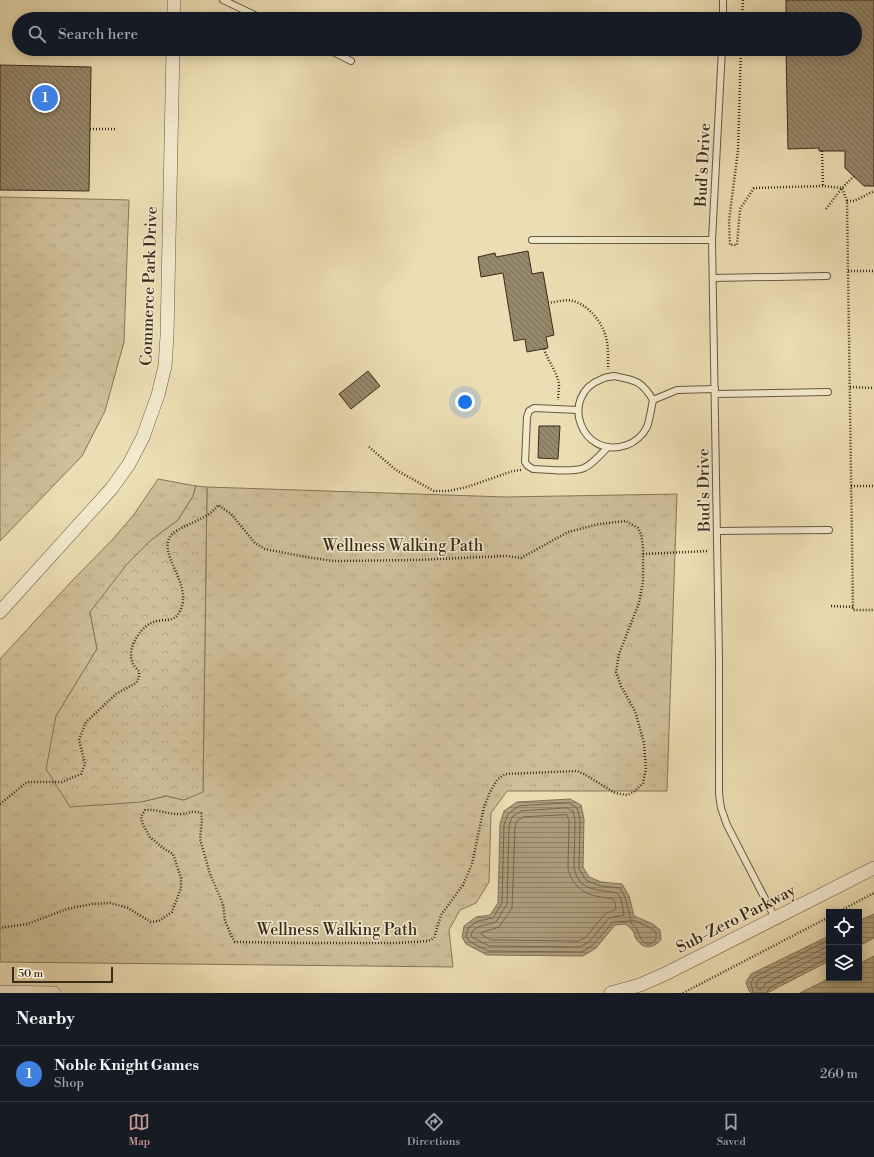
<!DOCTYPE html>
<style>
body{margin:0;font-family:"Libre Bodoni",serif;background:#242831;color:#f1f3f6}
.controls{position:absolute;right:12px;bottom:12px;display:grid;overflow:hidden;border-radius:0px;box-shadow:0 2px 10px #0003}
.controls button{width:36px;height:36px;display:grid;place-items:center;padding:0;border:0;border-bottom:1px solid #363941;background:#171b24;color:#f1f3f6;font:20px sans-serif}
.scale{position:absolute;left:12px;bottom:10px;width:101px;box-sizing:border-box;padding-left:4px;border:2px solid #392b1c;border-top:0;font-size:11px;line-height:14px;white-space:nowrap;color:#392b1c;-webkit-text-stroke:3px #f3eace;paint-order:stroke}
.you{position:absolute;left:465px;top:402px;width:14px;height:14px;margin:-10px;border:3px solid #fff;border-radius:50%;background:#1a73e8;box-shadow:0 0 0 6px #1a73e833}
.badge{display:grid;place-items:center;width:26px;height:26px;border-radius:50%;background:#c59692;color:#fff;font-size:13px;font-weight:700}
.pin{position:absolute;translate:-50% -50%;border:2px solid #fff;box-shadow:0 1px 4px #0006}
.list{margin:0;padding:0;list-style:none}
h2{display:flex;justify-content:space-between;align-items:center;height:52px;margin:0;padding:0 16px;font-size:17px}
h2 small{font-size:13px;font-weight:400;color:#9ea1a6}
.list li{display:grid;grid-template-columns:26px 1fr auto;gap:12px;align-items:center;box-sizing:border-box;height:56px;padding:0 16px;border-top:1px solid #363941}
.list b{display:block;font-size:15px;white-space:nowrap}
.list p{margin:0;font-size:13px;white-space:nowrap;color:#9ea1a6}
.list em{font-size:13px;font-style:normal;color:#9ea1a6}
.icon{flex:none;width:22px;height:22px;fill:none;stroke:currentColor;stroke-width:2;stroke-linecap:round;stroke-linejoin:round}
.map{position:relative;flex:none;width:874px;height:993px;overflow:hidden}
.search{position:absolute;background:#171b24;box-shadow:0 2px 10px #0003;left:12px;right:12px;top:12px;height:44px;display:flex;align-items:center;gap:10px;box-sizing:border-box;padding:0 14px;border-radius:22px;color:#9ea1a6;font-size:15px}
.sheet{height:108px;background:#171b24}
nav{display:flex;justify-content:space-around;align-items:center;box-sizing:border-box;height:56px;border-top:1px solid #363941;background:#171b24;font-size:11px;color:#9ea1a6}
nav a{display:grid;justify-items:center;gap:2px}
nav .on{color:#c59692}
.map>svg:first-child{display:block}
.grass{fill:url(#grass-tufts);stroke:#84765b}
.forest{fill:url(#forest-crowns);stroke:#84765b}
.water{fill:url(#water-rules);stroke:#807258}
.lines{fill:none;stroke-linecap:round;stroke-linejoin:round}
.shore{stroke:#74664e;stroke-width:1}
.building{fill:url(#building-back-hatch);stroke:#392b1c}
.lane-casing{stroke:#665842;stroke-width:8}
.street-casing{stroke:#665842;stroke-width:14}
.path{stroke:#392b1c;stroke-width:2.5;stroke-dasharray:1 2;stroke-linecap:butt}
.lane{stroke:#f3eace;stroke-width:6}
.street{stroke:#f3eace;stroke-width:13}
.labels{text-anchor:middle;dominant-baseline:central;stroke-width:3;stroke-linejoin:round;paint-order:stroke}
.street-label{font-size:16px;fill:#392b1c;stroke:#f3eace}
</style>
<div class="map">
<svg width="874" height="993" viewBox="0 0 874 993">
<defs>
<pattern id="grass-tufts" width="24" height="20" patternUnits="userSpaceOnUse"><rect width="24" height="20" fill="#cec09a"/><path d="M3 7l-1-3M5 7V3M7 7l1-3M15 17l-1-3M17 17v-4M19 17l1-3" fill="none" stroke="#b2a584"/></pattern>
<pattern id="forest-crowns" width="20" height="18" patternUnits="userSpaceOnUse"><rect width="20" height="18" fill="#cec09a"/><path d="M2 6a3 3 0 1 1 6 0M12 15a3 3 0 1 1 6 0" fill="none" stroke="#b2a584"/></pattern>
<pattern id="water-rules" width="6" height="5" patternUnits="userSpaceOnUse"><rect width="6" height="5" fill="#afa180"/><path d="M0 2.5h6" fill="none" stroke="#8f8368"/></pattern>
<pattern id="building-back-hatch" width="6" height="6" patternUnits="userSpaceOnUse"><rect width="6" height="6" fill="#96886b"/><path d="M-1 5l2 2M0 0l6 6M5-1l2 2" fill="none" stroke="#7b6f57"/></pattern>
</defs>
<rect width="100%" height="100%" fill="#ecdeb4"/>
<filter id="stains"><feTurbulence type="fractalNoise" baseFrequency=".005" numOctaves="4"/><feColorMatrix values="0 0 0 0 .2 0 0 0 0 .09 0 0 0 0 .02 0 0 0 .5 -.17"/></filter>
<radialGradient id="worn" r=".72"><stop offset=".6" stop-color="#630" stop-opacity="0"/><stop offset="1" stop-color="#630" stop-opacity=".3"/></radialGradient>
<g class="grass">
<polygon points="0,197 129,200 124,342 105,411 82,456 0,541"/>
<polygon points="158,479 196,486 193,496 178,520 150,541 90,612 97,649 56,716 141,802 166,796 184,800 203,791 207,487 506,497 677,494 667,791 507,791 491,813 489,882 476,903 460,910 449,930 453,967 0,962 0,659 70,583 114,538 135,513"/>
</g>
<polygon class="forest" points="196,486 207,487 203,792 184,800 166,796 141,802 70,807 46,769 56,716 97,649 90,612 127,564 150,541 178,520 193,496"/>
<g class="water">
<path d="M570 799 581 805 584 819 583 867 589 877 601 882 622 884 629 896 634 916 653 924 660 930 661 940C653 948 644 950 637 940 634 937 635 934 633 931 631 928 628 926 625 924L615 925 596 948 583 956 487 955 466 944 462 937 464 926 476 917 490 915 498 903 500 824 504 811 517 802Z"/>
<polygon points="874,914 874,938 859,946 859,921"/>
<polygon points="829,936 829,961 767,993 752,993 749,991 746,982 751,974"/>
<polygon points="874,956 874,993 800,993 830,978 859,978 859,964"/>
</g>
<g class="lines">
<g class="shore">
<polygon points="569,803 577,808 580,819 579,869 587,881 601,886 620,888 625,897 631,921 613,922 593,945 582,952 488,951 469,941 466,936 468,928 478,921 493,918 502,903 504,825 508,814 519,806"/>
<path d="M567 808 573 811 575 820 574 867C578 892 598 889 617 893L621 899 624 915 609 918 590 941 580 947 489 946 472 937 471 935C474 924 487 926 496 922L507 904 509 826 512 817 521 811Z"/>
<path d="M567 815 569 820 568 867C568 872 570 875 572 879 582 896 596 896 613 899L615 902 616 909 605 914 586 937 579 941 491 940 482 935 481 933 482 932 493 929 499 927 512 908 515 827 517 821 523 817Z"/>
<path d="M631 921 633 920 651 928 656 932V939C644 953 640 935 636 928 635 927 632 924 631 923Z"/>
<polyline points="829,946 758,980 756,984 758,989 761,990 766,983 823,954 829,953"/>
<polyline points="753,993 751,983 754,977 829,940"/>
<polyline points="767,993 769,988 826,959 829,958"/>
</g>
</g>
<g class="building">
<polygon points="786,0 874,0 874,186 864,186 845,168 845,151 819,151 819,148 788,149 786,49 855,49 855,19 786,19"/>
<polygon points="0,65 91,67 89,191 0,190"/>
<polygon points="528,251 532,274 543,272 554,335 546,337 548,348 527,352 525,339 514,341 503,273 481,277 478,257 495,253 496,257"/>
<polygon points="368,371 380,386 351,409 339,394"/>
<polygon points="539,426 560,426 558,459 538,458"/>
</g>
<g class="lines">
<g class="lane-casing">
<g id="lane">
<polyline points="223,0 263,19"/>
<polyline points="723,19 723,0"/>
<polyline points="327,49 351,61"/>
<polyline points="722,49 712,240 719,658 719,794 721,808 727,825 775,918"/>
<polyline points="532,240 712,240"/>
<polyline points="713,278 827,276"/>
<path d="M614 376C635 380 642 381 653 400 651 409 650 419 647 427 643 435 635 442 627 445 581 461 558 395 602 379 605 377 610 377 614 376Z"/>
<polyline points="715,394 828,392"/>
<polyline points="653,400 677,390 715,389"/>
<path d="M578 410 534 408 529 411 527 417 525 462 528 466 533 469C547 469 571 473 584 468 593 464 601 454 608 447"/>
<polyline points="717,531 829,530"/>
</g>
</g>
<g class="street-casing">
<g id="street">
<polyline points="174,19 174,0"/>
<polyline points="0,612 112,488 129,464 143,437 158,395 165,366 167,336 173,49"/>
<polyline points="0,992 54,993"/>
<polyline points="611,993 640,985 665,974 874,868"/>
</g>
</g>
<g class="path">
<polyline points="742,19 743,0"/>
<polyline points="741,49 738,150 729,221 730,245 737,245 740,209 754,188 823,186 842,188 854,176"/>
<polyline points="90,129 116,129"/>
<polyline points="822,151 823,186"/>
<polyline points="847,201 854,201 874,191"/>
<polyline points="826,209 842,188 847,201 853,610 874,610"/>
<polyline points="848,271 874,271"/>
<path d="M548 303C556 302 566 299 573 301 588 305 601 321 605 334 609 345 608 358 608 369"/>
<path d="M544 349C548 361 557 372 559 384 559 390 558 395 558 400"/>
<polyline points="850,387 874,388"/>
<polyline points="369,447 396,470 434,491 448,491 467,487 513,471 521,470"/>
<polyline points="851,486 874,486"/>
<polyline points="643,554 709,551"/>
<polyline points="831,606 853,607"/>
<path d="M0 804 27 782H62L81 774 85 764 79 740 86 722 116 694 136 683 139 678V671C137 669 134 666 133 664 126 650 139 629 151 623 163 617 173 625 180 611 194 583 155 554 172 534 174 532 178 530 180 529 193 521 209 518 218 505L231 514 255 543 265 549 306 557 334 561 417 560 506 556 521 558 568 532 599 524 626 521 638 528 641 534 643 547V581L639 603 619 654 616 672 621 686 635 711 644 743 646 769 643 783 634 792 627 795 615 793 584 774 577 771 505 774 497 780 490 792 484 807 472 864 463 885 441 915 434 938 428 941 397 943H306L235 942 232 937 225 921 223 904 210 874 200 839 202 821 201 813C191 810 191 813 182 814 169 815 158 809 145 810L141 817 143 825 150 837 163 848 173 854 181 878V888L172 912 159 921 151 922 128 908 110 903 92 904 67 909 27 924 0 928"/>
<polyline points="838,912 874,893"/>
<polyline points="683,993 829,917"/>
</g>
<use href="#lane" class="lane"/>
<use href="#street" class="street"/>
</g>
<g class="labels">
<g class="street-label">
<text transform="translate(703 165) rotate(-87)">Bud's Drive</text>
<text transform="translate(149 286) rotate(-88)">Commerce Park Drive</text>
<text transform="translate(704 490) rotate(-91)">Bud's Drive</text>
<text x="403" y="546">Wellness Walking Path</text>
<text transform="translate(736 919) rotate(-27)">Sub-Zero Parkway</text>
<text x="337" y="930">Wellness Walking Path</text>
</g>
</g>
<rect width="100%" height="100%" filter="url(#stains)"/>
<rect width="100%" height="100%" fill="url(#worn)"/>
</svg>
<div class="controls">
<button><svg class="icon" aria-label="locate" viewBox="0 0 24 24"><circle cx="12" cy="12" r="6"/><path d="M12 2v4M12 18v4M2 12h4M18 12h4"/></svg></button>
<button><svg class="icon" aria-label="layers" viewBox="0 0 24 24"><path d="M12 4l9 5-9 5-9-5zM3 14l9 5 9-5"/></svg></button>
</div>
<div class="scale">50 m</div>
<div class="you"></div>
<div class="pin badge" style="left:45px;top:98px;background:#3f7fe0">1</div>
<div class="search"><svg class="icon" aria-label="search" viewBox="0 0 24 24"><circle cx="10" cy="10" r="6"/><path d="M15 15l6 6"/></svg>Search here</div>
</div>
<section class="sheet">
<h2>Nearby<small></small></h2>
<ul class="list">
<li><span class="badge" style="background:#3f7fe0">1</span><div><b>Noble Knight Games</b><p>Shop</p></div><em>260 m</em></li>
</ul>
</section>
<nav>
<a class="on"><svg class="icon" aria-label="map" viewBox="0 0 24 24"><path d="M3 6l6-2 6 2 6-2v14l-6 2-6-2-6 2zM9 4v14M15 6v14"/></svg>Map</a>
<a><svg class="icon" aria-label="directions" viewBox="0 0 24 24"><path d="M12 3l9 9-9 9-9-9zM9 14v-3h6M13 9l2 2-2 2"/></svg>Directions</a>
<a><svg class="icon" aria-label="saved" viewBox="0 0 24 24"><path d="M7 4h10v16l-5-4-5 4z"/></svg>Saved</a>
</nav>
